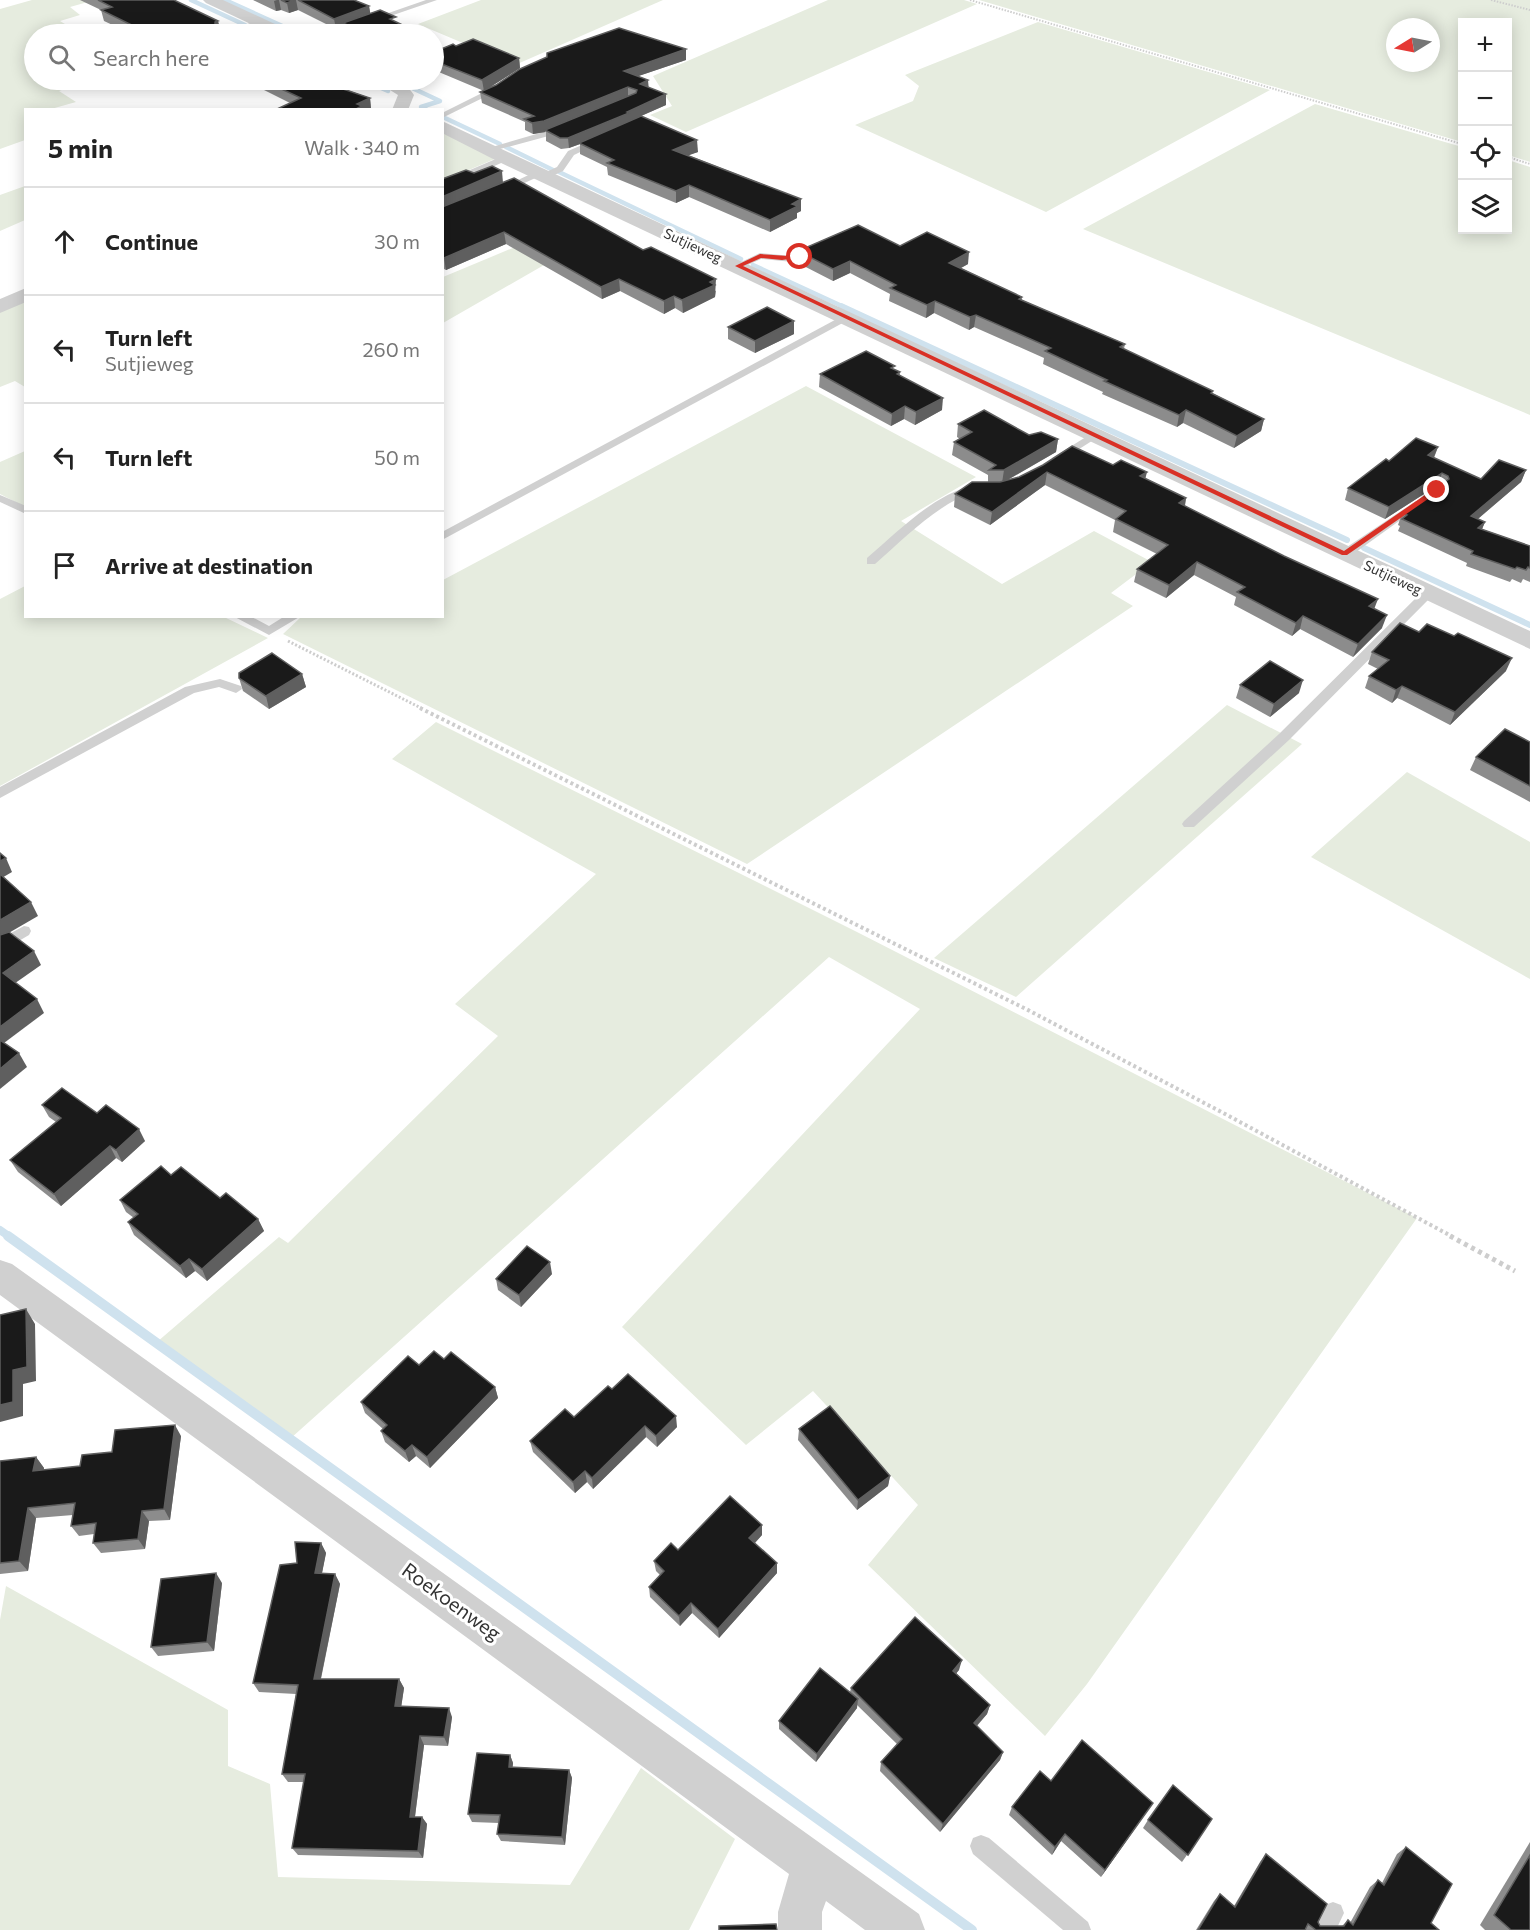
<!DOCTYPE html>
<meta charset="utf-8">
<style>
body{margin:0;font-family:Commissioner,sans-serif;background:#f2f2f2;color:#222}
.controls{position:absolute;right:18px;top:18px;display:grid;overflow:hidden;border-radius:0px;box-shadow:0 3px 15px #0003}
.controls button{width:54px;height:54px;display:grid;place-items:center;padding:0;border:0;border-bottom:2px solid #e0e0e0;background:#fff;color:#222;font:30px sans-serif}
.compass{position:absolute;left:1386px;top:18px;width:54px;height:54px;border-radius:50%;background:#fff;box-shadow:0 3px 15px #0003;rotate:260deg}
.stop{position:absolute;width:18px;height:18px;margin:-14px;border:4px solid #d93025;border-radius:50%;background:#fff}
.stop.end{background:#d93025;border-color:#fff;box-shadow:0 2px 6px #0008}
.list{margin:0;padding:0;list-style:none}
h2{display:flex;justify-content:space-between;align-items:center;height:78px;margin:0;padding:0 24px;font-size:26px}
h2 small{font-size:20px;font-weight:400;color:#767676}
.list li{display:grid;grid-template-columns:39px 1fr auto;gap:18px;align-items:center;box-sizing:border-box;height:108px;padding:0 24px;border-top:2px solid #e0e0e0}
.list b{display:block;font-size:22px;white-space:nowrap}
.list p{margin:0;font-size:20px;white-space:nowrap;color:#767676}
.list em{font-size:20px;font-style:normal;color:#767676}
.icon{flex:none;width:33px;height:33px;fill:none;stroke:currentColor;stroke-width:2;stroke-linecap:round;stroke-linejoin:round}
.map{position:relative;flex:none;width:1530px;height:1930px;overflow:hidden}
.search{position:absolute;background:#fff;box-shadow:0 3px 15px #0003;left:24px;top:24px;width:420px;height:66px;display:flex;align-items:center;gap:15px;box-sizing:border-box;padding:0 21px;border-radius:33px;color:#767676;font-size:22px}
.panel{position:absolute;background:#fff;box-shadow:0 3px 15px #0003;left:24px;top:108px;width:420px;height:510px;border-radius:0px}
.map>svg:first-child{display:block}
.green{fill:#e6ecdf;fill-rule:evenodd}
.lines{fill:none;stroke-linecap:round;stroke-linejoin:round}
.stream-far3{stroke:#cfe2ee;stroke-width:4.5}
.stream-far2{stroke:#cfe2ee;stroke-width:6}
.stream-far1{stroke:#cfe2ee;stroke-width:8}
.stream{stroke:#cfe2ee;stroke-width:10}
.path-far3{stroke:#cdcdcd;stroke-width:2;stroke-dasharray:1.5 1.5;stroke-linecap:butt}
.path-far2{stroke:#cdcdcd;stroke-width:3;stroke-dasharray:2 2;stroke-linecap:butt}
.path-far1{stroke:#cdcdcd;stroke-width:4;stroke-dasharray:3 3;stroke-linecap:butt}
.path{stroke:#cdcdcd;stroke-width:5;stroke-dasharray:4 4;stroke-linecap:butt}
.lane{fill:#d0d0d0;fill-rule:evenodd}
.street{fill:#d0d0d0;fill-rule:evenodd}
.wall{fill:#8c8c8c}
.shaded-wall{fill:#5f5f5f}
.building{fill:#1a1a1a;stroke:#5f5f5f;stroke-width:1.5}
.route{fill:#d93025}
.labels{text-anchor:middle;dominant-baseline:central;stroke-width:6;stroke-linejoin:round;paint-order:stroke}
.far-street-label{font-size:14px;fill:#333;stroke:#fff}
.near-street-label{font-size:20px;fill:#333;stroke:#fff}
</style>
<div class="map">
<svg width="1530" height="1930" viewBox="0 0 1530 1930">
<rect width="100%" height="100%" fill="#fff"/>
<g class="green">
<polygon points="32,0 95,0 70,7 80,15 60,21 81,34 34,34 34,80 90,80 59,91 76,102 51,109 26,110 25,140 0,149 0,9"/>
<polygon points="481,0 663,0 515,65 418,24"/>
<polygon points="828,0 964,0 977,4 686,132 650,115 672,106 653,76"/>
<path d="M979 0H1530V162L1508 155V22H1462V142ZM1395 27H1431V63H1395Z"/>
<polygon points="1038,22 1270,90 1046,212 855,125 913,101 919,86 905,75"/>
<polygon points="1315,104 1462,147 1462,230 1508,230 1508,160 1530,167 1530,415 1083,229"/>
<polygon points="442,129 497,158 443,181"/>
<polygon points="25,186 25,220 0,231 0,195"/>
<polygon points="527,242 558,257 443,323 443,277"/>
<polygon points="25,300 25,387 15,381 0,387 0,312"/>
<polygon points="806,386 976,477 901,521 1002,584 1094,531 1152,562 1111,593 1133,606 747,864 283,634 301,617 442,616 443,580"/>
<polygon points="25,451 25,507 0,494 0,462"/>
<polygon points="25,586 26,616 224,617 268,638 0,786 0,599"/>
<polygon points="1227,705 1302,744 1016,997 934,958"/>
<polygon points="436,722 857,932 1417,1218 1087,1684 1045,1736 868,1565 918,1505 813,1391 746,1445 622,1327 920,1009 829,957 291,1438 157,1342 279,1237 288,1243 498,1036 455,1004 596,874 392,759"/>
<polygon points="1407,772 1530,842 1530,979 1311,857"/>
<polygon points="6,1586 228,1710 228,1766 270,1784 278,1877 570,1885 641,1768 735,1839 689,1930 0,1930 0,1620"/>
</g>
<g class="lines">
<g class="stream-far3">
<polyline points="191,0 245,25"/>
<polyline points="225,0 300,34"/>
<polyline points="251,28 266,34"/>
<polyline points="363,80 388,91"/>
<polyline points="395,80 440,101 421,107 427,110"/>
<polyline points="445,118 500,144"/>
<polyline points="506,147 553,170"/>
<polyline points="559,172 741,259"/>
<polyline points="753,265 844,307"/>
</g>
<g class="stream-far2">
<polyline points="841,306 1347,540"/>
<polyline points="1364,548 1530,625"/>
</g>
<polyline class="stream-far1" points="0,1230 10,1237"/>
<polyline class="stream" points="8,1236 972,1930"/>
<g class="path-far3">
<polyline points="970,0 1462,144"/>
<polyline points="1491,0 1530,10"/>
<polyline points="1508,157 1530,164"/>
</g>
<polyline class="path-far2" points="288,641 423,709"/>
<polyline class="path-far1" points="420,708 1026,1009 1227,1115 1453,1237"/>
<polyline class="path" points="1450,1236 1515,1271"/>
<g class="lane">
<polygon points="426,0 437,0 338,34 328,34"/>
<polygon points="259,20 262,20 262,24 229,34 219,34"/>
<polygon points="496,86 503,88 442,118 442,113"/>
<polygon points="564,126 567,127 567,131 489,152 485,149"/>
<polygon points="596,139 603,141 574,155 563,171 546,179 542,175 505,192 497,190 537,171 543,171 544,173 557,167 568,151"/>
<polygon points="505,155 509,158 508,160 442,189 442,182"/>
<polygon points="815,247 818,248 818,252 793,262 761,259 741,268 733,266 760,253 792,256"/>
<polygon points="846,314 850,315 850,319 442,540 442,532"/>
<polygon points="1094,432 1098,433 1098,437 1062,460 1058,461 1052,458"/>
<path d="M974 485 978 486V490C937 504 907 536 875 564H867V558C899 531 931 496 974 485Z"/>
<polygon points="0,495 26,506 26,514 0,502"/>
<polygon points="1416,501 1420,502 1420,506 1349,557 1341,557 1341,551"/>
<polygon points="1428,589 1432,590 1432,596 1289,740 1194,827 1184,827 1182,824 1184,821 1279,734 1424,590"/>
<polygon points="233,616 250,616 269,626 285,616 301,616 269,635"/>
<polygon points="220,679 241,686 242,689 236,693 219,687 194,693 0,798 0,787 185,687"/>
<polygon points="24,926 29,927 31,931 29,935 0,952 0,939"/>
<polygon points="981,1835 989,1838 1088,1922 1091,1930 1063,1930 973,1854 970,1846 973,1838"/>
<polygon points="1333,1902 1341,1905 1344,1913 1336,1930 1313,1930 1325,1905"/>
</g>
<g class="street">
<polygon points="203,0 223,0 290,31 292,34 272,34 206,3"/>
<path d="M374 80C391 78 404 80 414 95L408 110H392L398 95Z"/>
<polygon points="442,121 1530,631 1530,649 499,162 442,133"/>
<polygon points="26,288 26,302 0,313 0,299"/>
<polygon points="0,1260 12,1264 919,1914 925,1930 865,1930 826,1901 822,1912 822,1930 778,1930 778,1912 789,1874 0,1295"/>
</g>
</g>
<g class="wall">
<polygon points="80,0 174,0 220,25 241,31 242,34 132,34 104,21 101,10"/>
<polygon points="253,0 354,0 369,6 370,14 396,22 413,34 345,34 344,26 336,29 298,10 289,13 281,10 276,11"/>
<polygon points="456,46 519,58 520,68 484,91 434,70 434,52"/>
<polygon points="686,60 638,76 649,88 666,94 666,105 630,121 698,152 688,155 801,199 801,211 797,213 797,218 770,232 689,197 676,203 608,175 607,167 580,154 580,144 569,148 561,149 546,141 546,132 533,134 525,130 525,122 482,103 480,92 496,85"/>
<polygon points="208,80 347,80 348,86 344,88 345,89 370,98 371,109 275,110 290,103 250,83 226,89"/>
<polygon points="474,173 503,182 716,291 715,297 683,313 675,308 664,314 620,291 602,299 506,244 446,270 442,268 442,179"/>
<polygon points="900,246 968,264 961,268 1022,297 1022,300 1125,344 1124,349 1264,419 1261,431 1234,448 1183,423 1177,427 1102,394 1103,392 1043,364 1044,358 974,327 969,330 934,313 926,318 889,301 890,294 850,273 833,281 798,263 798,251"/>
<polygon points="794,321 794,334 755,353 728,339 728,327"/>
<polygon points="895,370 900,372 900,375 942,410 915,425 904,419 891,426 819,387 820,374"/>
<polygon points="958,424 1058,439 1056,452 1006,481 1019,477 1043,465 1113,465 1145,478 1186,498 1185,506 1374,609 1382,628 1353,657 1300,629 1292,636 1234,605 1236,597 1194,575 1166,598 1134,582 1137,569 1157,554 1113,532 1115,520 1045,485 990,525 954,507 955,494 988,482 988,475 952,455 954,442 960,439 957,437"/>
<polygon points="1438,447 1434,458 1481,479 1526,470 1521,482 1478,519 1485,522 1482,529 1530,546 1530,582 1523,579 1521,583 1512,579 1510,582 1466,566 1467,563 1398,531 1400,526 1398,525 1402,513 1440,486 1438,485 1385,519 1345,500 1348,488 1389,461"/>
<polygon points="1419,632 1506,671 1450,725 1402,700 1397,698 1392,703 1365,688 1369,676 1378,669 1368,664 1372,652"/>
<polygon points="302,674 306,687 269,709 243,691 239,678"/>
<polygon points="1240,685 1299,693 1270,717 1236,698"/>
<polygon points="1530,742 1530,802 1470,770 1476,757"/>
<polygon points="42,1105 97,1113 145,1141 122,1162 116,1158 61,1206 18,1172 10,1160 56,1122 49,1117"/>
<polygon points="171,1175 220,1198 258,1219 264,1231 207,1281 195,1271 186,1278 134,1235 128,1222 134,1218 126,1212 120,1200"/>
<polygon points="552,1274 521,1307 498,1290 496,1279"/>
<polygon points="444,1359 495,1387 498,1398 430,1468 416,1456 409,1462 385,1442 381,1431 383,1429 365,1413 361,1402 419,1365"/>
<polygon points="612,1389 677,1427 657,1447 646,1437 593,1489 587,1482 575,1493 533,1452 530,1441 574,1417"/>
<polygon points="799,1429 890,1476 888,1486 857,1510 798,1440"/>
<polygon points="181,1436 170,1520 149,1521 145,1549 101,1553 93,1543 94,1534 79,1536 71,1526 73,1515 36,1518 28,1571 0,1574 0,1461 36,1457 44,1468 43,1470 80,1466 112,1452"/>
<polygon points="762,1535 755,1543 777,1563 777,1573 719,1638 692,1613 680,1626 650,1597 649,1587 660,1575 656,1571 654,1561 678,1550"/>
<polygon points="321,1543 326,1553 322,1573 335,1574 340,1584 321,1679 399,1679 404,1688 401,1707 452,1717 448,1746 424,1745 415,1817 422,1817 427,1824 423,1858 298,1855 292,1848 304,1782 288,1782 282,1774 296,1694 259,1692 253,1683 297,1563"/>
<polygon points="222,1583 214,1651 158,1656 151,1647"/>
<polygon points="959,1670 956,1673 990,1705 987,1714 977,1726 1003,1752 1000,1760 940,1832 880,1771 881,1762 897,1744 857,1705 857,1708 816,1762 779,1729 779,1721 850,1692 851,1688"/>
<polygon points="510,1755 513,1763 512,1767 569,1770 572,1778 565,1845 501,1841 497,1834 499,1823 472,1822 468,1814"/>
<polygon points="1051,1781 1153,1803 1101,1877 1061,1841 1052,1855 1009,1815 1012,1807"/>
<polygon points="1212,1819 1182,1862 1143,1828 1148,1820"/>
<polygon points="1530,1842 1530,1930 1485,1930 1480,1925"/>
<polygon points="1406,1847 1431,1923 1439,1930 1196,1930 1214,1901 1220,1894 1234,1906 1260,1862 1266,1854 1320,1926 1342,1926 1348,1920 1350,1923 1370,1887 1378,1880 1382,1883 1397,1854"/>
</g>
<g class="shaded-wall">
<polygon points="277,0 279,0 281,10 276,11 274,1"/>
<polygon points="294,0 296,0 298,10 289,13 287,3"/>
<polygon points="369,6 371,17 343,23 344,26 336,29 334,19"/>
<polygon points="218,21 221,31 217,33 215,22"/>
<polygon points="413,30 413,34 399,34"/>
<polygon points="686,49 686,60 624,81 624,71"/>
<polygon points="519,58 520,68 484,91 482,80"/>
<polygon points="171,80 182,80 172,82"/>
<polygon points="224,80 249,80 250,83 226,89"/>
<polygon points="339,80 347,80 348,86 344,88 345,91 331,85"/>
<polygon points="648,80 649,91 640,84"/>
<polygon points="628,87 628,97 545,130 545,132 533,134 532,123"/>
<polygon points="666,94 666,105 579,143 580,144 569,148 568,138"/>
<polygon points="370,98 371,109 354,110 357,104"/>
<polygon points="697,140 698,152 673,161 673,150"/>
<polygon points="502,171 503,183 442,209 442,197"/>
<polygon points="689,185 689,197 676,203 676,191"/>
<polygon points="801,199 801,211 797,213 797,218 770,232 770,220 792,204"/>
<polygon points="504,232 506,244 446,270 444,258"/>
<polygon points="969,252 968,264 948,275 949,263"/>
<polygon points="850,261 850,273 833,281 833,269"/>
<polygon points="619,279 620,291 602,299 601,287"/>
<polygon points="716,279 715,297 683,313 682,300"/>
<polygon points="674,296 675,308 664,314 664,301"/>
<polygon points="935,301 934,313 926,318 927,305"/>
<polygon points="976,315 974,327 969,330 970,317"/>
<polygon points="794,321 794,334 755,353 755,341"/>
<polygon points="943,398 942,410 915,425 916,412"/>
<polygon points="905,406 904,419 891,426 892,414"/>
<polygon points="1186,410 1183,423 1177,427 1179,415"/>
<polygon points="1264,419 1261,431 1234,448 1237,436"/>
<polygon points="1058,439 1056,452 1002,483 1004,470"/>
<polygon points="1438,447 1433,459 1428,455"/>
<polygon points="1526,470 1521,482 1467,528 1471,516"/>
<polygon points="1047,472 1045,485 990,525 992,512"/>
<polygon points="1147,472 1144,484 1140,476"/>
<polygon points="1442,473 1438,485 1385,519 1389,507"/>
<polygon points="1186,498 1184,510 1179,503"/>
<polygon points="1485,522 1480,534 1478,528"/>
<polygon points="1197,562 1194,575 1166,598 1169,585"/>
<polygon points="1378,599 1373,612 1369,606"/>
<polygon points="1387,615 1382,628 1353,657 1358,644"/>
<polygon points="1303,616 1300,629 1292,636 1296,623"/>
<polygon points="1512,658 1506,671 1450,725 1455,712"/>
<polygon points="302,674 306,687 269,709 266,696"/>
<polygon points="1303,680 1299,693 1270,717 1274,704"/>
<polygon points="1402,686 1397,698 1392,703 1396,690"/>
<polygon points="6,858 12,872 0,879 0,861"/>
<polygon points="31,902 38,916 0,938 0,920"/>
<polygon points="34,951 41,965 11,986 3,973"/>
<polygon points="37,999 44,1013 0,1046 0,1027"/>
<polygon points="19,1053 27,1067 0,1089 0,1069"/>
<polygon points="139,1129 145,1141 122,1162 116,1150"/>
<polygon points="110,1146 116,1158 61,1206 54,1194"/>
<polygon points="258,1219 264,1231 207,1281 202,1269"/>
<polygon points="189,1259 195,1271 186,1278 180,1266"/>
<polygon points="550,1262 552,1274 521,1307 519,1295"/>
<polygon points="26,1309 35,1324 36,1381 23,1384 23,1416 0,1422 0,1405 13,1370"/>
<polygon points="495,1387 498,1398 430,1468 427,1457"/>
<polygon points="676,1416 677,1427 657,1447 656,1436"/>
<polygon points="175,1425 181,1436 170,1520 164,1509"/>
<polygon points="645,1426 646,1437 593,1489 592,1478"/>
<polygon points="412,1445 416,1456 409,1462 405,1451"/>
<polygon points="36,1457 44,1468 42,1481 33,1471"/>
<polygon points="585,1471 587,1482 575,1493 573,1482"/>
<polygon points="890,1476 888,1486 857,1510 858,1500"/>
<polygon points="28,1508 36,1518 28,1571 19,1561"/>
<polygon points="142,1511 149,1521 145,1549 138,1539"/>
<polygon points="762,1525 762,1535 750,1548 749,1538"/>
<polygon points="321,1543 326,1553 320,1583 315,1573"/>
<polygon points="777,1563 777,1573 719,1638 718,1629"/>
<polygon points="216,1573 222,1583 214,1651 207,1642"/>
<polygon points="335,1574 340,1584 319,1687 314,1679"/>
<polygon points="691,1603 692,1613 680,1626 679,1616"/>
<polygon points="962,1660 959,1670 951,1680 953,1671"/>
<polygon points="399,1679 404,1688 400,1715 395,1706"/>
<polygon points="858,1699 857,1708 816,1762 817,1754"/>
<polygon points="990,1705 987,1714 971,1732 974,1723"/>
<polygon points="449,1708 452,1717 448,1746 444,1737"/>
<polygon points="420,1736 424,1745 414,1824 410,1817"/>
<polygon points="1003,1752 1000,1760 940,1832 943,1824"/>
<polygon points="510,1755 513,1763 512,1776 509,1767"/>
<polygon points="569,1770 572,1778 565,1845 562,1837"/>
<polygon points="1153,1803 1148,1810 1101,1877 1105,1870"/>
<polygon points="422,1817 427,1824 423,1858 418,1851"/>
<polygon points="1065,1834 1061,1841 1052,1855 1055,1847"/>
</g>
<g class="building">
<polygon points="98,0 174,0 218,21 215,22 215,25 229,25 241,31 235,33 238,34 148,34 150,34 101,10 112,7"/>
<polygon points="281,0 294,0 287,3"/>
<polygon points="298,0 354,0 369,6 334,19"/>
<polygon points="380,10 396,17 390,19 413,30 399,34 364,34 350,28 352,27 343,23"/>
<polygon points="619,28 686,49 624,71 648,80 640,84 666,94 627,112 629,113 568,138 560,138 545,130 636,93 637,90 628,87 544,121 532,123 524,119 534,116 480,92 496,85 520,69 547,57 547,53"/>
<polygon points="473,39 519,58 482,80 434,61 434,52 453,44 456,46"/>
<polygon points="262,80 341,80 343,81 331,85 370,98 357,104 362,106 354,110 275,110 301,98"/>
<polygon points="641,116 697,140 673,150 801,199 792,204 798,206 770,220 689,185 676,191 607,163 614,160 579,143"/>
<polygon points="492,166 502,171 442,197 442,179 466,170 474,173"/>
<polygon points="514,178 643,250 651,247 716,279 710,282 715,285 682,300 674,296 664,301 619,279 601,287 504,232 444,258 442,257 442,207"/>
<polygon points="858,225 900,246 927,232 969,252 949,263 1022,297 1019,299 1125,344 1120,347 1213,391 1211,393 1264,419 1237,436 1186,410 1179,415 1104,381 1107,380 1045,351 1051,348 976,315 970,317 935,301 927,305 890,288 896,285 850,261 833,269 798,251"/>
<polygon points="767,307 794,321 755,341 728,327"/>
<polygon points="866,351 895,366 891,368 900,372 897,374 943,398 916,412 905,406 892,414 820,374"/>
<polygon points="984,410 1029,435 1041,432 1058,439 1004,470 989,470 996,465 954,442 972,432 958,424"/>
<polygon points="1416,438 1438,447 1428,455 1481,479 1499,460 1526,470 1471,516 1485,522 1478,528 1530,546 1530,568 1528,567 1526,570 1517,567 1515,569 1471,554 1473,551 1402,519 1407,515 1402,513 1449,479 1448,476 1442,473 1389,507 1348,488 1386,459 1389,461"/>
<polygon points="1072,446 1113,465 1121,460 1147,472 1140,476 1186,498 1179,503 1284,556 1378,599 1369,606 1387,615 1358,644 1303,616 1296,623 1237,592 1245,587 1197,562 1169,585 1137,569 1168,545 1116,519 1126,511 1047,472 992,512 955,494 972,482 1000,482 1019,477 1043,465"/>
<polygon points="1400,623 1419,632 1427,624 1454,636 1458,633 1512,658 1455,712 1406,688 1402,686 1396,690 1369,676 1389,660 1372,652"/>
<polygon points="272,653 302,674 266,696 239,678 239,673"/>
<polygon points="1270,661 1303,680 1274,704 1240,685"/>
<polygon points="1505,729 1530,742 1530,786 1476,757"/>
<polygon points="0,853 6,858 0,861"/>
<polygon points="0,874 31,902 0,920"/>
<polygon points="9,932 34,951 3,973 37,999 0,1027 0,935"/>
<polygon points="0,1040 19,1053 0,1069"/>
<polygon points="62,1088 97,1113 106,1105 139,1129 116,1150 110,1146 54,1194 10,1160 61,1118 42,1105"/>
<polygon points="161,1166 171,1175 181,1167 220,1198 226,1193 258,1219 202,1269 189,1259 180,1266 128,1222 138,1214 120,1200"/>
<polygon points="527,1246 550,1262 519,1295 496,1279"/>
<polygon points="26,1309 27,1367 13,1370 13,1402 0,1405 0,1315"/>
<polygon points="434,1351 444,1359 451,1352 495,1387 427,1457 412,1445 405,1451 381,1431 387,1425 361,1402 408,1356 419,1365"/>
<polygon points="628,1374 676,1416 656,1436 645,1426 592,1478 585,1471 573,1482 530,1441 565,1409 574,1417 608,1386 612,1389"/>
<polygon points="830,1406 890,1476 858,1500 799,1429"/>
<polygon points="175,1425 164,1509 142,1511 138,1539 93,1543 96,1523 71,1526 75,1503 28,1508 19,1561 0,1563 0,1461 36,1457 33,1471 80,1466 82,1455 112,1452 115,1430"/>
<polygon points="730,1496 762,1525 749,1538 777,1563 718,1629 691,1603 679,1616 649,1587 664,1571 654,1561 671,1543 678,1550"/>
<polygon points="295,1542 321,1543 315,1573 335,1574 314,1679 399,1679 395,1706 449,1708 444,1737 420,1736 410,1817 422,1817 418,1851 292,1848 305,1774 282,1774 298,1685 253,1683 280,1565 297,1563"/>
<polygon points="216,1573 207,1642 151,1647 161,1579"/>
<polygon points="915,1617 962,1660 953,1671 990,1705 974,1723 1003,1752 943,1824 881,1762 902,1739 851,1688"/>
<polygon points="820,1668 858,1699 817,1754 779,1721"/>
<polygon points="1082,1740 1153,1803 1105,1870 1065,1834 1055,1847 1012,1807 1040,1771 1051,1781"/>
<polygon points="477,1753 510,1755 509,1767 569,1770 562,1837 497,1834 500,1815 468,1814"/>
<polygon points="1173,1785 1212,1819 1188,1855 1148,1820"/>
<polygon points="1406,1847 1452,1884 1431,1923 1439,1930 1316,1930 1308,1924 1305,1930 1198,1930 1220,1894 1235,1907 1266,1854 1327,1904 1318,1922 1320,1926 1344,1926 1348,1920 1353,1925 1378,1880 1384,1885"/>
<polygon points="1530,1855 1530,1930 1511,1930 1494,1915"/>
<polygon points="776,1924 777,1930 719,1930 719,1926"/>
</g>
<polygon class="route" points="760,254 803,257 782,260 761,258 743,266 1344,551 1435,488 1441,490 1347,555 1342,555 735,266"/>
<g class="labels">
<g class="far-street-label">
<text transform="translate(693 245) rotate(25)">Sutjieweg</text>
<text transform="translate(1393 577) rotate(25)">Sutjieweg</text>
</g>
<g class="near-street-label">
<text transform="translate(452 1601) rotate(36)">Roekoenweg</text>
</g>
</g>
</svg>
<div class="controls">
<button>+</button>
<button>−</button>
<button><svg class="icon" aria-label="locate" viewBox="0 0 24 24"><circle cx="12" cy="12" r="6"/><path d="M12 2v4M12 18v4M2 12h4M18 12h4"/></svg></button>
<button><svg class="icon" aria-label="layers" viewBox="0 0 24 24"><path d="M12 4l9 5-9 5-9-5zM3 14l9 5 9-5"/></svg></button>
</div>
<svg class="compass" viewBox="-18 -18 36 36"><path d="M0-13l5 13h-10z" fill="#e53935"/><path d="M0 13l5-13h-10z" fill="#767676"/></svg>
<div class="stop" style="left:800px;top:257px"></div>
<div class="stop end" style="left:1437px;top:490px"></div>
<div class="search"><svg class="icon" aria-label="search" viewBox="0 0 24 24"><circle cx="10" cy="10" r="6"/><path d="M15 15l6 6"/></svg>Search here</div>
<section class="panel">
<h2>5 min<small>Walk · 340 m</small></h2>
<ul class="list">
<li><svg class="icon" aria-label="ahead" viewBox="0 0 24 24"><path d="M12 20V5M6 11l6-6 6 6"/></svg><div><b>Continue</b></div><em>30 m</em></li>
<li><svg class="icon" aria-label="left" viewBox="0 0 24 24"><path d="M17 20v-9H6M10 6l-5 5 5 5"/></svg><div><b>Turn left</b><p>Sutjieweg</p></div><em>260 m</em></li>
<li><svg class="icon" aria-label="left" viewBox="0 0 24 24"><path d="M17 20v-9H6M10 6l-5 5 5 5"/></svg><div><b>Turn left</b></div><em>50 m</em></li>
<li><svg class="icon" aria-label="arrive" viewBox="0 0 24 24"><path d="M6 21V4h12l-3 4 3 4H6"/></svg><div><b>Arrive at destination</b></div></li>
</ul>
</section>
</div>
